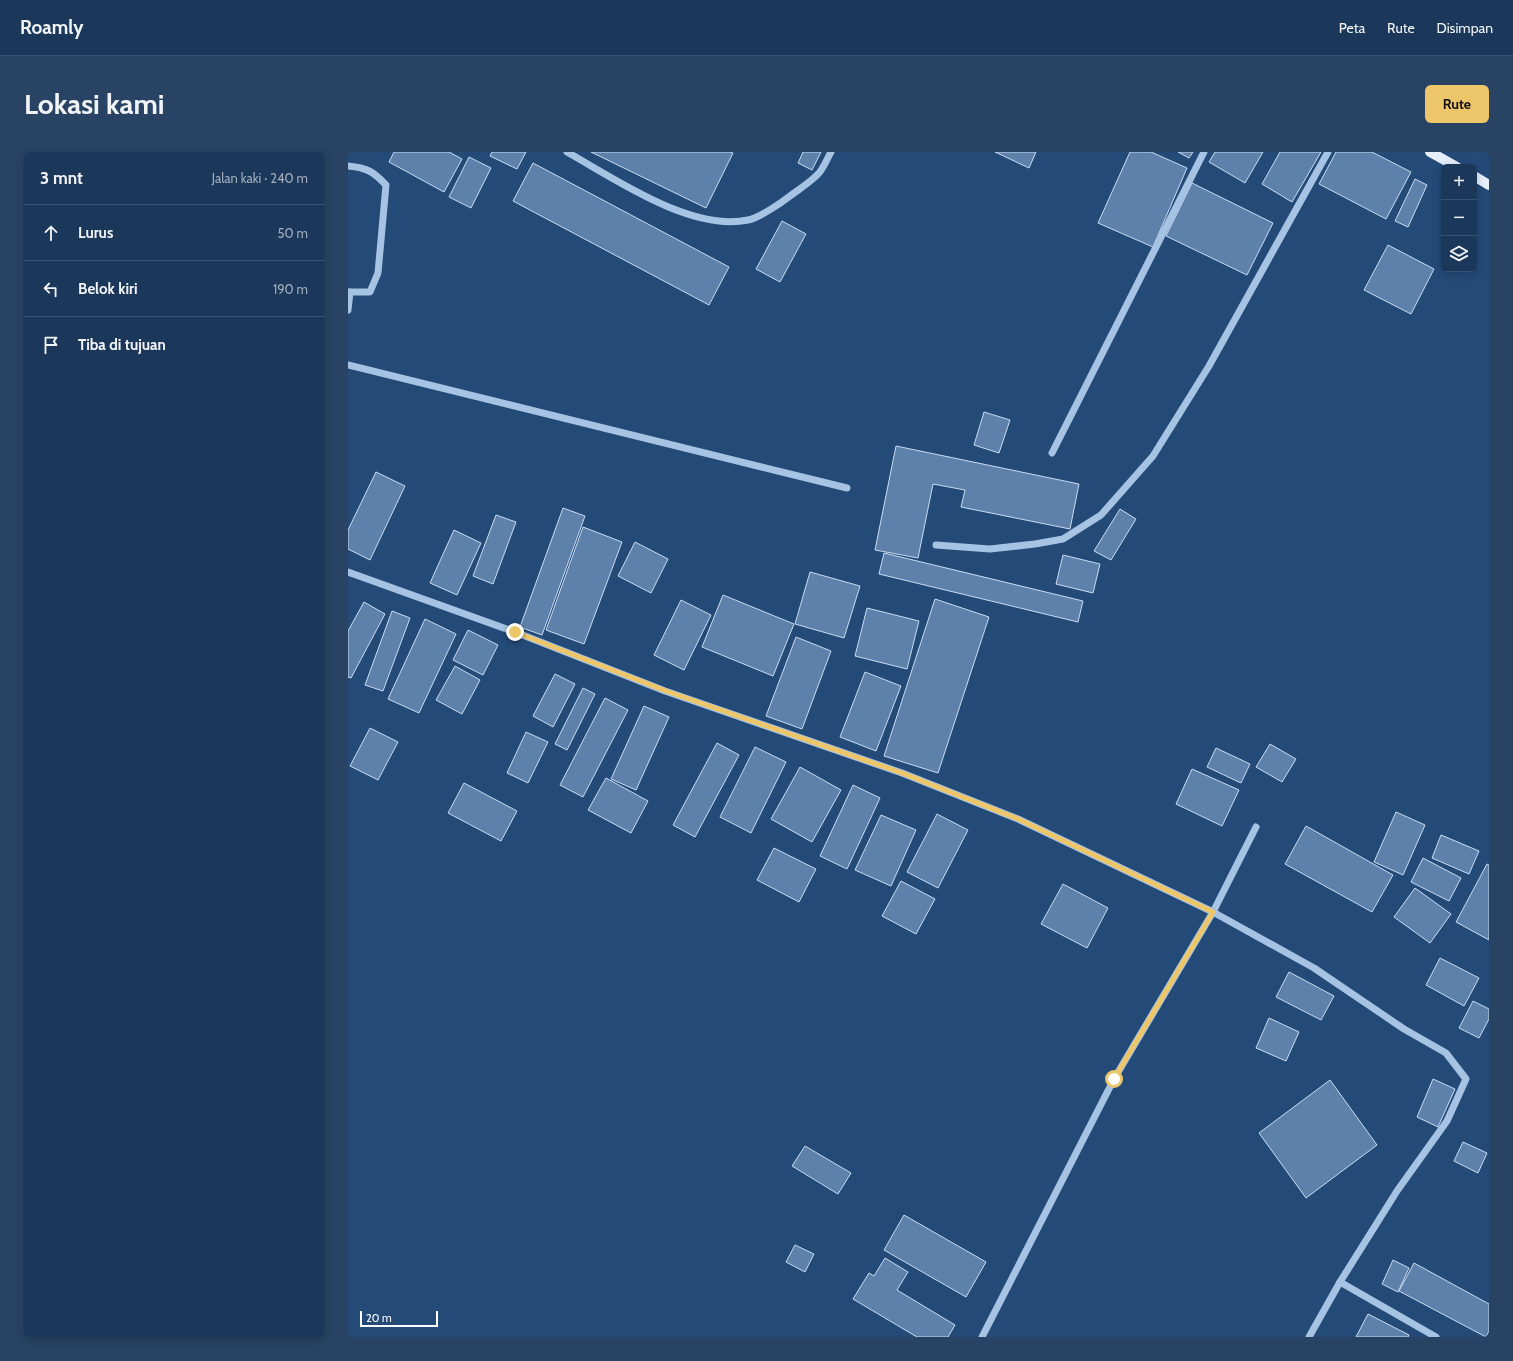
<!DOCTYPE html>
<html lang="id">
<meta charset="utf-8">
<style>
body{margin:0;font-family:Cabin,sans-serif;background:#284363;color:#f1f3f6}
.controls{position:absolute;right:12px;top:12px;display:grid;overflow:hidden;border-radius:6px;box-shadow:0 2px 10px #0003}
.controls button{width:36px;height:36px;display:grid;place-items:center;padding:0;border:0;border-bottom:1px solid #395270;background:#1b385a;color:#f1f3f6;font:20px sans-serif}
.scale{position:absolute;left:12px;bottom:10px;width:78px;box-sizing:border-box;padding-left:4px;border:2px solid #fff;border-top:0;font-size:11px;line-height:14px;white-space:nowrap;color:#fff;-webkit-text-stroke:3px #244a78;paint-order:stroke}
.stop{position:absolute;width:12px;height:12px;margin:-9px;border:3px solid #edc66a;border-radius:50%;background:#fff}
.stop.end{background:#edc66a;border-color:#fff;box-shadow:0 1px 4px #0008}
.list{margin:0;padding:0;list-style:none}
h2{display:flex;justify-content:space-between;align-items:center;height:52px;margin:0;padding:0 16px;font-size:17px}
h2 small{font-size:13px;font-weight:400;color:#a0acbb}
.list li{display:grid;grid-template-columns:26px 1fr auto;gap:12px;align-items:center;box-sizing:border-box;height:56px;padding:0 16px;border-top:1px solid #395270}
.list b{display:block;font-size:15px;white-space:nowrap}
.list em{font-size:13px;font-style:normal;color:#a0acbb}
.icon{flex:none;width:22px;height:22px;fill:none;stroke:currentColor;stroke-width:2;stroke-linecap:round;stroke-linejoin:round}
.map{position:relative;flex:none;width:1141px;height:1185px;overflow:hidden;border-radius:6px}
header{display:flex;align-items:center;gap:24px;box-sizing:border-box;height:56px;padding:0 20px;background:#1b385a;border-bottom:1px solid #395270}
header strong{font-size:19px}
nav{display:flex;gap:22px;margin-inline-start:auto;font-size:14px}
.intro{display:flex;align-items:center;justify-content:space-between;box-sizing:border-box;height:96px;padding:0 24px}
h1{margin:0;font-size:28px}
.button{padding:10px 18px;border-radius:6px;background:#edc66a;color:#111;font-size:14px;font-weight:700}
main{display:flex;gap:24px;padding:0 24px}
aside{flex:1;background:#1b385a;border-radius:6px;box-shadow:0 2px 10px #0003}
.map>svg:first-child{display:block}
.building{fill:#5d81aa;stroke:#c9dcf3}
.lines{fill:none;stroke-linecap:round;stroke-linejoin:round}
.minor{stroke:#a6c3e4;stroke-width:7}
.major{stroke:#e6effc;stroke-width:10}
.route{stroke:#edc66a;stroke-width:5}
</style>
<header>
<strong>Roamly</strong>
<nav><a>Peta</a><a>Rute</a><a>Disimpan</a></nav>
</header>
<div class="intro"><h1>Lokasi kami</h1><a class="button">Rute</a></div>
<main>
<aside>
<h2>3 mnt<small>Jalan kaki · 240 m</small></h2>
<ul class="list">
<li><svg class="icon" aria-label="ahead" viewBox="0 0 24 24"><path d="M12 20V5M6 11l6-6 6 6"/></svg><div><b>Lurus</b></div><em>50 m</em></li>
<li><svg class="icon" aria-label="left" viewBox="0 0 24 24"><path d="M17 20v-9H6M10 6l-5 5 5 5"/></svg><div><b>Belok kiri</b></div><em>190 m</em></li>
<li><svg class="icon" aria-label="arrive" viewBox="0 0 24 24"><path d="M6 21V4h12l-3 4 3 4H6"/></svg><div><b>Tiba di tujuan</b></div></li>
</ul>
</aside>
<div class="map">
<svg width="1141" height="1185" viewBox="0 0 1141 1185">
<rect width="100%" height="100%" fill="#244a78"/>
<g class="building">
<polygon points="46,0 101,0 114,7 96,40 41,10"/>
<polygon points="144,0 178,0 169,17 142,4"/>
<polygon points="243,0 382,0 385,1 358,56"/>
<polygon points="455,0 473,0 464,18 450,11"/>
<polygon points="647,0 688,0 681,16"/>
<polygon points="782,0 803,0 839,16 805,95 750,71"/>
<polygon points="830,0 845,0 841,6"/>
<polygon points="867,0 915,0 897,31 861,10"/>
<polygon points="932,0 973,0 944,50 914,32"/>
<polygon points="988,0 1024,0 1063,20 1038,67 971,32"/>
<polygon points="121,5 143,16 123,56 101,45"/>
<polygon points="185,11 381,115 361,153 165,49"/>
<polygon points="1067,27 1079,33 1060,75 1047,69"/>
<polygon points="844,31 925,71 899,123 818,84"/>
<polygon points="434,69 458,82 432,130 408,117"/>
<polygon points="1040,93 1086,117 1063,162 1016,138"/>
<polygon points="636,260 662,268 651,301 626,293"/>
<polygon points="548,294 731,332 722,377 613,355 617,338 585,332 570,406 527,398"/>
<polygon points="28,320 57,334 22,408 0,397 0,378"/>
<polygon points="215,356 237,364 194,483 172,475"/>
<polygon points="772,357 788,367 763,408 746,399"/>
<polygon points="148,363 168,370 145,432 125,424"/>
<polygon points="235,375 274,390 236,492 198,478"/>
<polygon points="106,378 133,391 109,443 82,431"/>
<polygon points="287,390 320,407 303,441 270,424"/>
<polygon points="536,401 735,449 730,470 531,422"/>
<polygon points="715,403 752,412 745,441 708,432"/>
<polygon points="462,420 512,434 496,486 447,472"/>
<polygon points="375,443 446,472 425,524 354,495"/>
<polygon points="587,447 641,465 590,621 536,604"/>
<polygon points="333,448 363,463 336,518 306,503"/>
<polygon points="16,450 37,462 3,526 0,525 0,479"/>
<polygon points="519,456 571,469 559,517 507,504"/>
<polygon points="44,459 62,466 35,539 17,533"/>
<polygon points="77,467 108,482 71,561 40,547"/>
<polygon points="120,478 150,493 135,523 105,508"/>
<polygon points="448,485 483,499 454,577 418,564"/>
<polygon points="107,514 132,528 114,562 88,548"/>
<polygon points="517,520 553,534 528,599 492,585"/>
<polygon points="207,522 227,532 205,575 185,564"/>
<polygon points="235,536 247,542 219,598 207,592"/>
<polygon points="257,546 280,558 235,645 212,633"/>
<polygon points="296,554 321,565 288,638 263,627"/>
<polygon points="22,576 50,590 30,628 2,614"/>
<polygon points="178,580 200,590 180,631 159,621"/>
<polygon points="369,591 391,603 347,685 325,673"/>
<polygon points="922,592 948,607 934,630 908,615"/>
<polygon points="407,595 438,610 403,681 372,665"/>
<polygon points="868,596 902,612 893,631 859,615"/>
<polygon points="452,615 493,638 464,690 423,667"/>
<polygon points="844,617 891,638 874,674 828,652"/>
<polygon points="258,626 300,649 283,681 240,658"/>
<polygon points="116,631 169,659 153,689 100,661"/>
<polygon points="505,633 532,646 499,717 472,704"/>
<polygon points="1048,660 1077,673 1055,723 1026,710"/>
<polygon points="589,662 620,678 590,736 559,720"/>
<polygon points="533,663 568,678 543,734 507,718"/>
<polygon points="958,674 1045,723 1024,760 937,712"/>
<polygon points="1093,683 1131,699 1121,722 1084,706"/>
<polygon points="426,696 468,717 451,750 409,728"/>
<polygon points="1075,706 1113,726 1101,749 1063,730"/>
<polygon points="1139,712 1141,713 1141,788 1108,770"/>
<polygon points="553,729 587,747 568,782 534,764"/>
<polygon points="715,732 760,756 739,796 693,772"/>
<polygon points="1067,736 1103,762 1082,791 1046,765"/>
<polygon points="1092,806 1131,826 1116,854 1078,833"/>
<polygon points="941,820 986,844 973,868 928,845"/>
<polygon points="1125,849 1141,857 1141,867 1131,886 1111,876"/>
<polygon points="921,866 951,880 938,909 908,896"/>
<polygon points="1085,927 1107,937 1090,975 1069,965"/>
<polygon points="982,928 1029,993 958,1046 911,981"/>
<polygon points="1115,990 1139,1001 1130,1021 1106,1009"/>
<polygon points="457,994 503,1021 490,1042 444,1014"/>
<polygon points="556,1063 638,1110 618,1145 536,1098"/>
<polygon points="447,1093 466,1102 457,1120 438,1110"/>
<polygon points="537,1106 560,1120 549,1138 607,1173 600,1185 569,1185 505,1147 521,1121 526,1124"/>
<polygon points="1045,1108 1061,1116 1050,1140 1034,1132"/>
<polygon points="1066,1111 1141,1152 1141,1179 1138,1185 1051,1139"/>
<polygon points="1020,1162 1061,1183 1060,1185 1008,1185"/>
</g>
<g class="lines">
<g class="minor">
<path d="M219 0C267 27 343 80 400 68 411 66 433 51 442 44 451 37 463 30 471 21 476 15 479 7 483 0"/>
<path d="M0 14C19 16 25 19 38 33L30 121 22 140H2"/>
<polyline points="0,140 2,140 0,158"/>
<polyline points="0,213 499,336"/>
<polyline points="704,301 856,0"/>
<polyline points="588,393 642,397 687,392 715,387 753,363 805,304 861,214 980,0"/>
<polyline points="0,420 167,480 317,539 554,621 670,667 865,760 966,816 1056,877 1098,901 1118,927 1099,969 1049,1039 992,1130 961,1185"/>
<polyline points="992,1130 1088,1185"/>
<polyline points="634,1185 766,927 865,760 908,675"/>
</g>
<g class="major">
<polyline points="1082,0 1109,15"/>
<polyline points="1126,24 1141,33"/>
</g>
</g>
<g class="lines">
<polyline class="route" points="167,480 318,539 554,621 670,667 865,760 766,927"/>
</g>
</svg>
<div class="controls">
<button>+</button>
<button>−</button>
<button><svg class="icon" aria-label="layers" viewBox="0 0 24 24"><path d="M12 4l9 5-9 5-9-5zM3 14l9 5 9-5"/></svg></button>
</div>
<div class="scale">20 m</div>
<div class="stop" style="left:766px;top:927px"></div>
<div class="stop end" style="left:167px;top:480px"></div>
</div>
</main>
